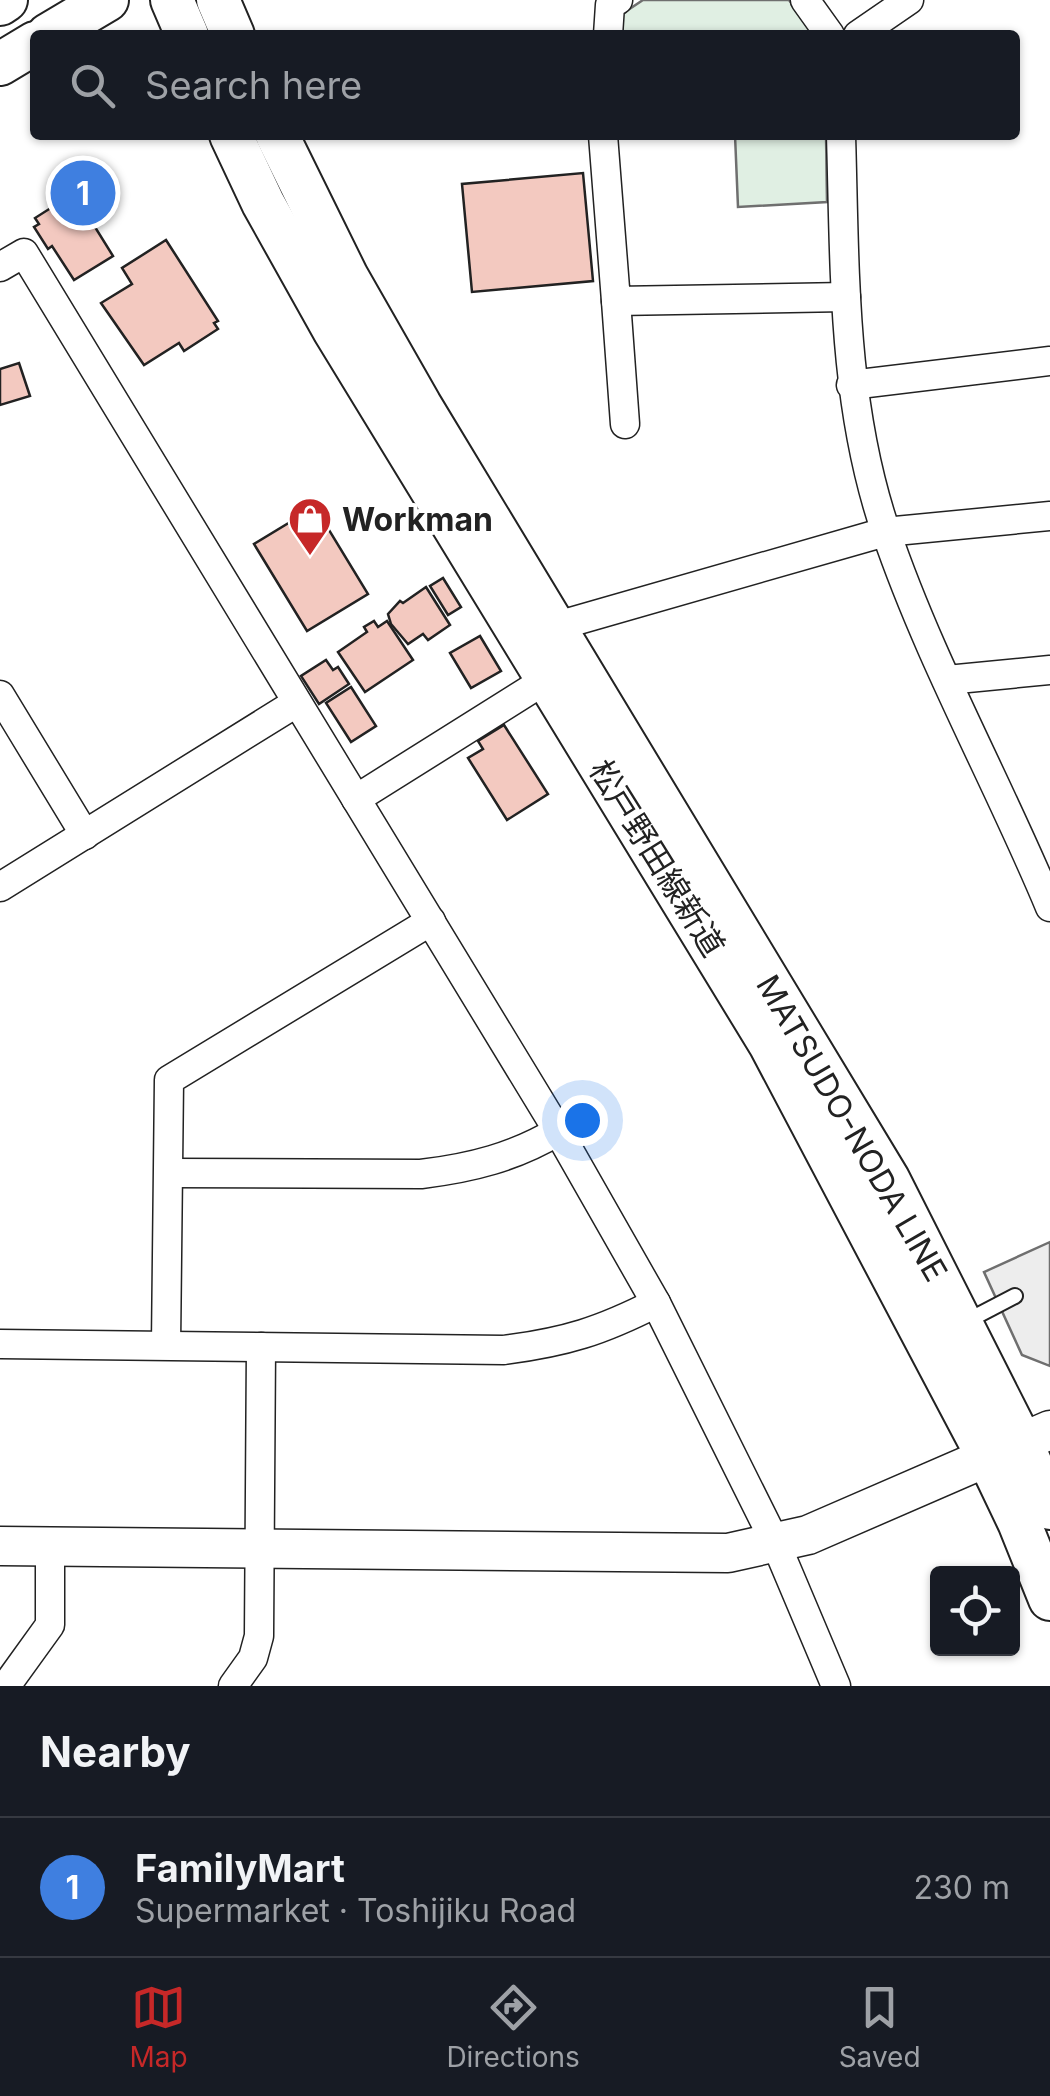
<!DOCTYPE html>
<meta charset="utf-8">
<style>
body{margin:0;font-family:Inter,"Noto Sans JP",sans-serif;background:#20242c;color:#f1f3f6}
.controls{position:absolute;right:30px;bottom:30px;display:grid;overflow:hidden;border-radius:10px;box-shadow:0 2px 8px #0004}
.controls button{width:90px;height:90px;display:grid;place-items:center;padding:0;border:0;border-bottom:2px solid #363941;background:#171b24;color:#f1f3f6;font:50px sans-serif}
.you{position:absolute;left:582px;top:1120px;width:35px;height:35px;margin:-25px;border:8px solid #fff;border-radius:50%;background:#1a73e8;box-shadow:0 0 0 15px #1a73e833}
.badge{display:grid;place-items:center;width:65px;height:65px;border-radius:50%;background:#c62828;color:#fff;font-size:32px;font-weight:700}
.pin{position:absolute;translate:-50% -50%;border:5px solid #fff;box-shadow:0 2px 10px #0006}
.list{margin:0;padding:0;list-style:none}
h2{display:flex;justify-content:space-between;align-items:center;height:130px;margin:0;padding:0 40px;font-size:42px}
h2 small{font-size:32px;font-weight:400;color:#9ea1a6}
.list li{display:grid;grid-template-columns:65px 1fr auto;gap:30px;align-items:center;box-sizing:border-box;height:140px;padding:0 40px;border-top:2px solid #363941}
.list b{display:block;font-size:38px;white-space:nowrap}
.list p{margin:0;font-size:32px;white-space:nowrap;color:#9ea1a6}
.list em{font-size:32px;font-style:normal;color:#9ea1a6}
.icon{flex:none;width:55px;height:55px;fill:none;stroke:currentColor;stroke-width:2;stroke-linecap:round;stroke-linejoin:round}
.map{position:relative;flex:none;width:1050px;height:1686px;overflow:hidden}
.search{position:absolute;background:#171b24;box-shadow:0 2px 8px #0004;left:30px;right:30px;top:30px;height:110px;display:flex;align-items:center;gap:25px;box-sizing:border-box;padding:0 35px;border-radius:10px;color:#9ea1a6;font-size:38px}
.sheet{height:270px;background:#171b24}
nav{display:flex;justify-content:space-around;align-items:center;box-sizing:border-box;height:140px;border-top:2px solid #363941;background:#171b24;font-size:28px;color:#9ea1a6}
nav a{display:grid;justify-items:center;gap:5px}
nav .on{color:#c62828}
.map>svg:first-child{display:block}
.green{fill:#e0efe3;stroke:#6f6f6f;stroke-width:2.5}
.parking{fill:#ededed;stroke:#6f6f6f;stroke-width:2.5}
.building{fill:#f3c9c0;stroke:#222;stroke-width:2.5}
.lines{fill:none;stroke-linecap:round;stroke-linejoin:round}
.lane-casing{stroke:#222;stroke-width:18}
.street-casing{stroke:#222;stroke-width:31}
.secondary-casing{stroke:#222;stroke-width:41}
.primary-casing{stroke:#222;stroke-width:46}
.lane{stroke:#fff;stroke-width:14}
.street{stroke:#fff;stroke-width:28}
.secondary{stroke:#fff;stroke-width:38}
.primary{stroke:#fff;stroke-width:42}
.labels{text-anchor:middle;dominant-baseline:central;stroke-width:8;stroke-linejoin:round;paint-order:stroke}
.poi-label{font-size:32px;font-weight:bold;fill:#222;stroke:#fff;text-anchor:start}
.street-label{font-size:32px;fill:#222;stroke:#fff}
</style>
<div class="map">
<svg width="1050" height="1686" viewBox="0 0 1050 1686">
<rect width="100%" height="100%" fill="#fff"/>
<g class="green">
<polygon points="643,0 789,0 814,35 622,35 622,14"/>
<polygon points="735,135 826,135 827,202 738,207"/>
</g>
<polygon class="parking" points="1050,1242 1050,1366 1022,1355 984,1272"/>
<g class="building">
<polygon points="583,173 593,281 472,292 462,184"/>
<polygon points="72,190 113,256 74,280 52,246 48,249 34,227 39,224 35,218 65,199 63,196"/>
<polygon points="166,240 218,321 214,323 218,329 184,351 179,343 144,365 101,303 132,284 122,268"/>
<polygon points="19,363 30,396 0,405 0,369"/>
<polygon points="315,507 368,594 307,631 254,544"/>
<polygon points="443,578 461,607 448,615 430,586"/>
<polygon points="426,587 450,625 428,640 423,634 408,644 391,624 388,614 400,601 403,603"/>
<polygon points="374,621 378,627 387,621 413,660 365,692 338,652 367,632 364,627"/>
<polygon points="480,636 501,671 471,688 450,653"/>
<polygon points="326,660 333,670 338,667 349,684 319,704 301,676"/>
<polygon points="351,687 376,726 351,742 326,703"/>
<polygon points="504,725 548,794 507,820 468,758 483,749 478,741"/>
</g>
<g class="lines">
<g class="lane-casing">
<polyline id="lane" points="967,1321 1015,1296"/>
</g>
<g class="street-casing">
<g id="street">
<polyline points="805,0 830,35"/>
<polyline points="608,35 610,5 618,0"/>
<polyline points="858,35 909,0"/>
<polyline points="603,135 616,301 846,297"/>
<path d="M841 135C845 269 842 404 886 532 930 661 998 782 1050 907"/>
<polyline points="0,267 24,253 558,1131 656,1303 776,1544 836,1686"/>
<polyline points="616,301 625,424"/>
<polyline points="851,385 1050,361"/>
<polyline points="557,626 885,532 1050,516"/>
<polyline points="947,680 1050,670"/>
<polyline points="0,695 85,835"/>
<polyline points="356,799 547,679"/>
<polyline points="0,887 296,703"/>
<path d="M169 1173 421 1174C471 1168 515 1157 558 1131"/>
<path d="M0 1344 504 1350C566 1342 601 1331 656 1303"/>
<polyline points="166,1345 169,1080 431,921"/>
<polyline points="6,1686 50,1625 50,1547"/>
<polyline points="233,1686 253,1658 259,1636 261,1347"/>
</g>
</g>
<g class="secondary-casing">
<polyline id="secondary" points="0,1546 728,1553 808,1535 1050,1430"/>
</g>
<g class="primary-casing">
<g id="primary">
<polyline points="172,0 187,35"/>
<polyline points="218,0 233,35"/>
<polyline points="0,4 6,0"/>
<polyline points="48,35 107,0"/>
<polyline points="0,64 35,43"/>
<polyline points="231,135 263,203 334,330 770,1044 988,1457 1019,1522 1050,1599"/>
<polyline points="277,135 347,277 420,405 888,1179 1021,1442 1050,1508"/>
</g>
</g>
<use href="#lane" class="lane"/>
<use href="#street" class="street"/>
<use href="#secondary" class="secondary"/>
<use href="#primary" class="primary"/>
</g>
<defs>
<g id="shop-pin" transform="scale(2.25)"><path d="M0 17L-7.5 6A9.5 9.5 0 1 1 7.5 6Z" fill="#c62828" stroke="#fff"/><path d="M-5-2.5h2.3a2.7 3.5 0 0 1 5.4 0H5L5.5 6h-11ZM-1.5-2.5h3a1.5 2.3 0 0 0-3 0Z" fill="#fff"/></g>
</defs>
<g fill-rule="evenodd">
<use href="#shop-pin" x="310" y="519"/>
</g>
<g class="labels">
<g class="poi-label">
<text x="342" y="519">Workman</text>
</g>
<g class="street-label">
<text transform="translate(657 858) rotate(58)">松戸野田線新道</text>
<text transform="translate(852 1128) rotate(60)">MATSUDO-NODA LINE</text>
</g>
</g>
</svg>
<div class="controls">
<button><svg class="icon" aria-label="locate" viewBox="0 0 24 24"><circle cx="12" cy="12" r="6"/><path d="M12 2v4M12 18v4M2 12h4M18 12h4"/></svg></button>
</div>
<div class="you"></div>
<div class="pin badge" style="left:83px;top:193px;background:#3f7fe0">1</div>
<div class="search"><svg class="icon" aria-label="search" viewBox="0 0 24 24"><circle cx="10" cy="10" r="6"/><path d="M15 15l6 6"/></svg>Search here</div>
</div>
<section class="sheet">
<h2>Nearby<small></small></h2>
<ul class="list">
<li><span class="badge" style="background:#3f7fe0">1</span><div><b>FamilyMart</b><p>Supermarket · Toshijiku Road</p></div><em>230 m</em></li>
</ul>
</section>
<nav>
<a class="on"><svg class="icon" aria-label="map" viewBox="0 0 24 24"><path d="M3 6l6-2 6 2 6-2v14l-6 2-6-2-6 2zM9 4v14M15 6v14"/></svg>Map</a>
<a><svg class="icon" aria-label="directions" viewBox="0 0 24 24"><path d="M12 3l9 9-9 9-9-9zM9 14v-3h6M13 9l2 2-2 2"/></svg>Directions</a>
<a><svg class="icon" aria-label="saved" viewBox="0 0 24 24"><path d="M7 4h10v16l-5-4-5 4z"/></svg>Saved</a>
</nav>
